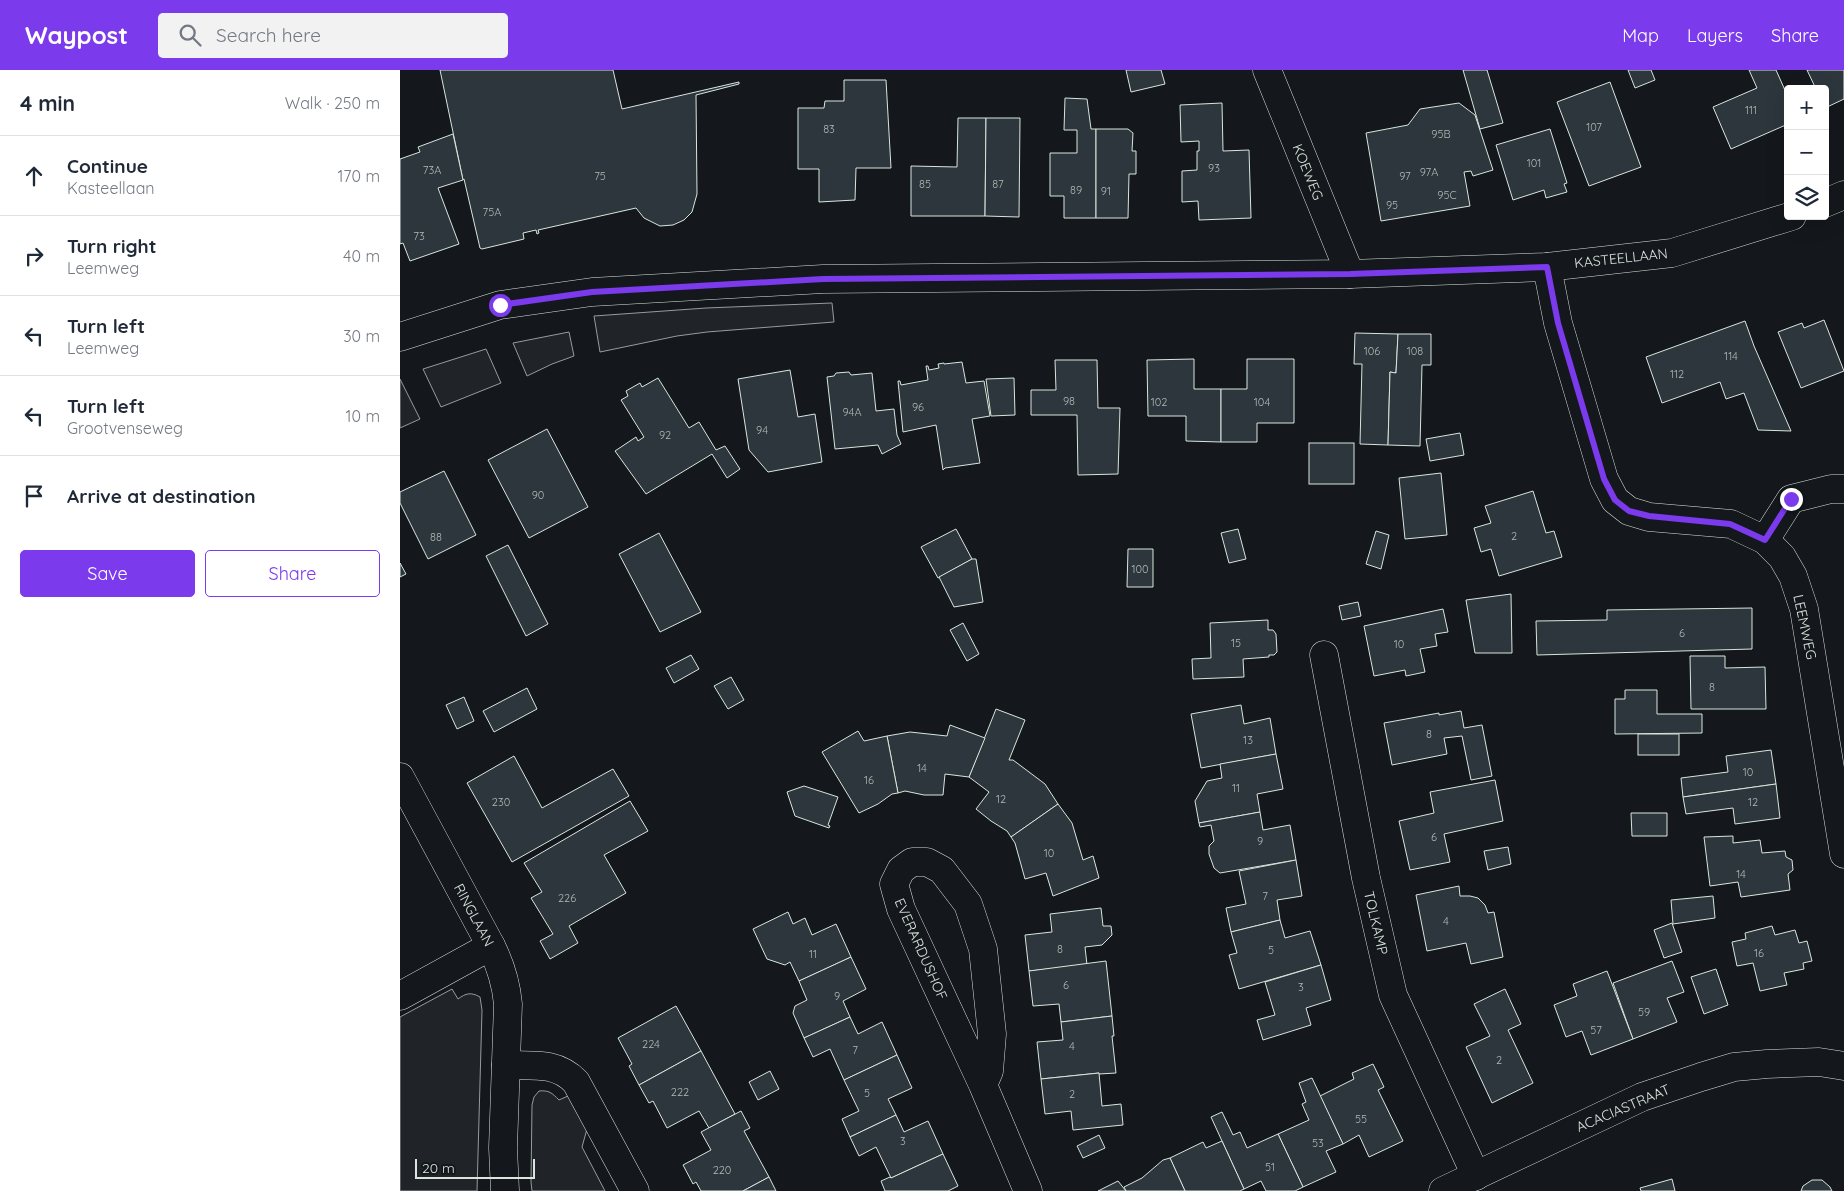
<!DOCTYPE html>
<meta charset="utf-8">
<style>
body{margin:0;font-family:Quicksand,sans-serif;background:#f2f2f3;color:#1f2937}
.controls{position:absolute;right:15px;top:15px;display:grid;overflow:hidden;border-radius:5px;box-shadow:0 5px 20px #0002}
.controls button{width:45px;height:45px;display:grid;place-items:center;padding:0;border:0;border-bottom:1px solid #e0e1e3;background:#fff;color:#1f2937;font:25px sans-serif}
.scale{position:absolute;left:15px;bottom:12px;width:120px;box-sizing:border-box;padding-left:5px;border:2px solid #d8e6dc;border-top:0;font-size:14px;line-height:18px;white-space:nowrap;color:#d8e6dc;-webkit-text-stroke:4px #14181c;paint-order:stroke}
.stop{position:absolute;width:15px;height:15px;margin:-11px;border:4px solid #7c3aed;border-radius:50%;background:#fff}
.stop.end{background:#7c3aed;border-color:#fff;box-shadow:0 1px 5px #0008}
.list{margin:0;padding:0;list-style:none}
h2{display:flex;justify-content:space-between;align-items:center;height:65px;margin:0;padding:0 20px;font-size:21px}
h2 small{font-size:16px;font-weight:400;color:#747a83}
.list li{display:grid;grid-template-columns:32px 1fr auto;gap:15px;align-items:center;box-sizing:border-box;height:80px;padding:0 20px;border-top:1px solid #e0e1e3}
.list b{display:block;font-size:19px;white-space:nowrap}
.list p{margin:0;font-size:16px;white-space:nowrap;color:#747a83}
.list em{font-size:16px;font-style:normal;color:#747a83}
.actions{display:flex;gap:10px;padding:15px 20px}
.actions a{flex:1;padding:11px 0;border:1px solid #7c3aed;border-radius:5px;text-align:center;font-size:18px;color:#7c3aed}
.actions .main{background:#7c3aed;color:#fff}
.icon{flex:none;width:28px;height:28px;fill:none;stroke:currentColor;stroke-width:2;stroke-linecap:round;stroke-linejoin:round}
.map{position:relative;flex:none;width:1444px;height:1121px;overflow:hidden}
header{display:flex;align-items:center;gap:30px;box-sizing:border-box;height:70px;padding:0 25px;background:#7c3aed;color:#fff}
header strong{font-size:24px}
nav{display:flex;gap:28px;margin-inline-start:auto;font-size:18px}
.search{width:350px;height:45px;background:#f2f2f3;display:flex;align-items:center;gap:12px;box-sizing:border-box;padding:0 18px;border-radius:5px;color:#747a83;font-size:19px}
main{display:flex}
aside{flex:1;background:#fff}
.map>svg:first-child{display:block}
.green{fill:#202428;stroke:#939e99}
.building{fill:#2c363c;stroke:#d8e6dc}
.lines{fill:none;stroke-linecap:round;stroke-linejoin:round}
.street-casing{stroke:#d8e6dc;stroke-width:29}
.secondary-casing{stroke:#d8e6dc;stroke-width:29}
.street{stroke:#14181c;stroke-width:28}
.secondary{stroke:#14181c;stroke-width:28}
.route{stroke:#7c3aed;stroke-width:6}
.labels{text-anchor:middle;dominant-baseline:central;stroke-width:4;stroke-linejoin:round;paint-order:stroke}
.number-label{font-size:11px;fill:#adbab4}
.street-label{font-size:14px;fill:#d8e6dc;stroke:#14181c}
</style>
<header>
<strong>Waypost</strong>
<div class="search"><svg class="icon" aria-label="search" viewBox="0 0 24 24"><circle cx="10" cy="10" r="6"/><path d="M15 15l6 6"/></svg>Search here</div>
<nav><a>Map</a><a>Layers</a><a>Share</a></nav>
</header>
<main>
<aside>
<h2>4 min<small>Walk · 250 m</small></h2>
<ul class="list">
<li><svg class="icon" aria-label="ahead" viewBox="0 0 24 24"><path d="M12 20V5M6 11l6-6 6 6"/></svg><div><b>Continue</b><p>Kasteellaan</p></div><em>170 m</em></li>
<li><svg class="icon" aria-label="right" viewBox="0 0 24 24"><path d="M7 20v-9h11M14 6l5 5-5 5"/></svg><div><b>Turn right</b><p>Leemweg</p></div><em>40 m</em></li>
<li><svg class="icon" aria-label="left" viewBox="0 0 24 24"><path d="M17 20v-9H6M10 6l-5 5 5 5"/></svg><div><b>Turn left</b><p>Leemweg</p></div><em>30 m</em></li>
<li><svg class="icon" aria-label="left" viewBox="0 0 24 24"><path d="M17 20v-9H6M10 6l-5 5 5 5"/></svg><div><b>Turn left</b><p>Grootvenseweg</p></div><em>10 m</em></li>
<li><svg class="icon" aria-label="arrive" viewBox="0 0 24 24"><path d="M6 21V4h12l-3 4 3 4H6"/></svg><div><b>Arrive at destination</b></div></li>
</ul>
<div class="actions"><a class="main">Save</a><a>Share</a></div>
</aside>
<div class="map">
<svg width="1444" height="1121" viewBox="0 0 1444 1121">
<rect width="100%" height="100%" fill="#14181c"/>
<g class="green">
<polygon points="432,233 434,252 307,262 277,266 200,282 194,246 306,238"/>
<polygon points="169,262 174,286 152,294 127,306 113,273"/>
<polygon points="86,279 101,313 41,337 23,299"/>
<polygon points="0,309 20,349 0,358"/>
<path d="M52 919 58 929C66 923 71 922 80 927L82 940 77 1121H0V947Z"/>
<path d="M139 1021C149 1020 152 1023 159 1030L168 1026 187 1059 182 1077 205 1121H132L131 1112 132 1035 134 1027Z"/>
</g>
<g class="building">
<polygon points="40,0 213,0 222,39 339,12 339,14 296,25 297,124 292,142 284,150 273,155 260,156 244,148 236,138 138,160 139,163 137,164 136,160 123,163 124,169 82,179 80,178 64,109 63,110"/>
<polygon points="726,0 761,0 765,14 731,22"/>
<polygon points="1063,0 1087,0 1103,53 1080,59"/>
<polygon points="1228,0 1251,0 1255,10 1235,18"/>
<polygon points="1349,0 1376,0 1388,27 1388,54 1331,79 1313,37 1357,18"/>
<polygon points="1407,0 1444,0 1444,29 1425,38 1425,19 1416,19"/>
<polygon points="444,10 486,10 491,98 456,98 455,130 419,132 419,99 398,99 398,38 424,38 425,31 444,31"/>
<polygon points="1210,12 1241,97 1189,116 1157,32"/>
<polygon points="665,28 687,29 691,59 696,59 696,148 664,148 664,126 650,126 650,83 677,83 677,60 664,60"/>
<polygon points="822,33 823,81 849,80 851,148 799,150 798,131 782,132 782,101 797,100 797,81 799,81 799,71 781,72 780,35"/>
<polygon points="1059,33 1075,45 1093,100 1073,106 1071,101 1064,102 1070,136 981,151 966,63 1008,55 1020,39"/>
<polygon points="558,48 586,48 585,146 511,146 511,96 557,97"/>
<polygon points="586,48 620,48 619,147 585,146"/>
<polygon points="696,59 728,59 733,63 732,81 736,81 736,104 729,104 728,148 696,148"/>
<polygon points="1150,59 1167,113 1164,114 1167,122 1146,128 1144,120 1113,130 1096,75"/>
<polygon points="53,64 63,110 38,118 59,174 10,191 3,173 0,174 0,89 20,82 18,77"/>
<polygon points="1424,250 1444,301 1401,318 1378,262 1402,253 1404,258"/>
<polygon points="1345,251 1354,276 1391,361 1358,360 1344,323 1326,329 1320,312 1262,333 1246,287"/>
<polygon points="955,263 998,264 996,303 990,302 988,375 960,374 962,294 954,294"/>
<polygon points="998,264 1031,264 1031,295 1022,295 1020,376 988,375 990,302 996,303"/>
<polygon points="794,289 794,319 821,319 821,372 786,371 786,346 748,346 747,290"/>
<polygon points="847,289 894,289 894,353 857,353 857,372 821,372 821,319 847,319"/>
<polygon points="655,290 697,290 698,338 720,338 718,404 678,405 677,345 631,345 631,320 656,320"/>
<polygon points="562,292 566,313 584,311 590,346 572,349 580,393 545,398 543,400 536,355 503,362 498,311 500,311 501,315 528,310 526,296 528,296 529,300 539,298 538,294 544,293 544,294"/>
<polygon points="390,300 398,347 415,344 422,392 368,402 349,380 338,309"/>
<polygon points="449,302 451,305 472,303 476,341 494,339 497,365 501,374 482,384 478,375 435,379 427,307 434,306 436,303"/>
<polygon points="258,308 289,358 299,352 316,380 325,376 340,399 327,408 312,384 246,424 215,381 236,367 238,371 244,367 221,330 228,326 226,321 240,313 242,317"/>
<polygon points="614,308 615,345 591,346 586,309"/>
<polygon points="147,359 188,437 129,468 88,390"/>
<polygon points="1060,363 1064,385 1030,391 1026,369"/>
<rect x="909" y="373" width="45" height="41"/>
<polygon points="44,401 76,465 28,489 0,433 0,422"/>
<polygon points="1041,403 1047,465 1005,469 999,408"/>
<polygon points="1133,421 1146,463 1154,461 1162,487 1099,506 1091,479 1081,482 1074,458 1091,453 1085,436"/>
<polygon points="556,459 572,489 538,508 521,477"/>
<polygon points="838,459 846,489 829,493 821,463"/>
<polygon points="976,461 989,465 981,499 966,494"/>
<polygon points="259,463 301,542 260,562 219,484"/>
<polygon points="108,475 148,554 126,566 86,486"/>
<polygon points="728,479 753,479 753,517 727,517"/>
<polygon points="572,489 576,489 583,532 554,537 539,507"/>
<polygon points="0,493 6,504 0,507"/>
<polygon points="1111,524 1112,583 1075,583 1066,530"/>
<polygon points="958,532 961,546 942,550 939,536"/>
<polygon points="1352,538 1352,579 1137,585 1136,551 1207,550 1207,540"/>
<polygon points="1043,539 1048,562 1035,564 1037,576 1020,579 1025,602 1006,606 1005,600 974,606 964,556"/>
<polygon points="868,550 868,560 873,560 876,564 877,582 874,585 869,585 869,587 843,589 844,607 793,609 792,589 811,588 810,553"/>
<polygon points="563,553 579,584 567,591 550,560"/>
<polygon points="291,585 299,599 274,613 266,598"/>
<polygon points="1290,586 1325,586 1325,598 1365,597 1366,639 1291,639"/>
<polygon points="331,607 344,630 328,639 314,616"/>
<polygon points="127,618 137,639 94,662 83,641"/>
<polygon points="1225,620 1257,620 1257,644 1302,644 1302,663 1215,664 1215,629 1225,629"/>
<polygon points="64,627 74,651 57,659 46,635"/>
<polygon points="841,635 844,654 870,648 876,684 801,698 791,644"/>
<polygon points="596,639 625,650 609,690 613,690 645,714 658,734 611,767 607,761 591,751 576,739 589,722 569,707"/>
<polygon points="1061,641 1064,658 1082,655 1092,706 1071,710 1062,666 1044,668 1047,684 992,695 984,653 1039,643 1039,645"/>
<polygon points="550,655 585,668 569,707 545,704 543,725 524,725 505,721 498,723 487,666 510,662 547,666"/>
<polygon points="458,661 464,671 487,666 498,723 492,724 478,734 459,743 422,682"/>
<rect x="1238" y="664" width="41" height="21"/>
<polygon points="1371,680 1376,714 1283,727 1281,708 1328,702 1326,686"/>
<polygon points="876,684 883,719 857,724 860,742 799,753 795,731 807,711 822,708 820,694"/>
<polygon points="114,686 142,738 213,699 229,726 112,792 67,713"/>
<polygon points="1095,710 1103,751 1044,764 1050,792 1010,800 999,751 1034,743 1030,722"/>
<polygon points="1376,714 1380,748 1335,754 1333,738 1286,744 1283,727"/>
<polygon points="404,716 438,727 428,755 430,756 429,758 395,746 387,722"/>
<polygon points="230,731 248,761 204,785 226,823 169,856 178,873 150,889 140,871 153,864 131,828 142,822 124,793"/>
<polygon points="658,734 672,753 683,790 693,786 699,808 653,826 646,803 625,809 615,773 611,767"/>
<polygon points="860,742 863,760 890,755 896,790 820,803 814,798 809,784 809,776 814,771 811,755 800,757 799,753"/>
<polygon points="1231,743 1267,743 1267,766 1232,766"/>
<polygon points="1333,766 1333,773 1360,770 1362,783 1385,781 1386,787 1392,790 1393,800 1388,804 1390,820 1341,827 1338,812 1310,816 1304,767"/>
<polygon points="1108,777 1111,794 1088,800 1084,781"/>
<polygon points="896,790 902,826 877,830 880,850 831,862 826,838 846,834 839,801"/>
<polygon points="1059,816 1060,826 1070,826 1078,828 1085,835 1088,843 1094,842 1103,887 1071,894 1066,873 1027,881 1016,825"/>
<polygon points="1313,826 1315,848 1273,854 1271,830"/>
<polygon points="701,838 703,856 711,856 712,865 702,875 685,877 687,895 629,901 625,865 652,862 650,844"/>
<polygon points="388,842 393,854 405,848 412,865 436,854 451,887 399,911 390,892 385,895 367,889 353,859"/>
<polygon points="880,850 885,868 910,861 921,895 839,919 829,885 837,883 831,862"/>
<polygon points="1272,853 1282,882 1264,888 1254,860"/>
<polygon points="1372,856 1375,865 1395,860 1399,873 1407,871 1412,891 1403,893 1404,899 1384,903 1387,915 1360,921 1353,893 1337,896 1332,872 1346,869 1345,863"/>
<polygon points="451,887 466,919 443,931 450,947 404,968 393,943 395,936 407,930 399,911"/>
<polygon points="706,891 712,946 661,952 659,934 633,936 629,901"/>
<polygon points="1272,891 1284,922 1267,928 1277,952 1233,969 1213,913"/>
<polygon points="921,895 931,930 906,938 911,955 863,970 857,950 875,945 865,912"/>
<polygon points="1316,899 1328,935 1304,944 1291,907"/>
<polygon points="1207,901 1233,969 1191,985 1182,961 1166,967 1154,935 1177,926 1173,914"/>
<polygon points="1105,919 1121,954 1108,960 1133,1013 1092,1033 1066,977 1090,966 1074,934"/>
<polygon points="276,936 301,981 239,1015 229,996 232,994 218,968"/>
<polygon points="712,946 714,966 712,966 716,1003 699,1004 699,1003 641,1009 637,972 663,970 661,952"/>
<polygon points="450,947 458,964 482,952 497,985 444,1010 430,979 413,987 404,968"/>
<polygon points="301,981 335,1044 309,1058 299,1041 267,1058 253,1031 249,1033 239,1015"/>
<polygon points="497,985 512,1018 488,1029 496,1045 450,1067 442,1049 459,1041 444,1010"/>
<polygon points="973,994 984,1017 978,1020 1003,1071 969,1087 959,1065 943,1074 920,1026 954,1009 952,1003"/>
<polygon points="370,1001 379,1019 358,1030 349,1012"/>
<polygon points="699,1003 702,1036 721,1034 723,1055 673,1060 671,1041 645,1044 641,1009"/>
<polygon points="912,1008 943,1074 926,1081 936,1102 903,1117 878,1064 909,1050 902,1034 906,1032 899,1013"/>
<polygon points="341,1041 350,1058 344,1061 369,1107 343,1121 301,1121 296,1112 293,1114 283,1095 311,1080 301,1062"/>
<polygon points="822,1042 833,1065 840,1062 847,1078 878,1064 903,1117 895,1121 866,1121 861,1111 844,1119 811,1047"/>
<polygon points="496,1045 504,1062 528,1051 543,1084 491,1108 476,1077 459,1086 450,1067"/>
<polygon points="699,1065 705,1078 683,1088 677,1076"/>
<polygon points="822,1071 844,1119 840,1121 785,1121 770,1088 803,1072 806,1078"/>
<polygon points="543,1084 558,1116 548,1121 485,1121 481,1111 490,1107 491,1108"/>
<polygon points="770,1088 785,1121 726,1121 724,1117 742,1108 763,1090"/>
<polygon points="369,1107 376,1121 343,1121"/>
<polygon points="1272,1109 1275,1121 1241,1121 1240,1118"/>
<polygon points="1412,1110 1422,1110 1430,1117 1432,1121 1401,1121 1403,1116"/>
<polygon points="718,1111 726,1121 698,1121"/>
</g>
<g class="lines">
<g class="street-casing">
<g id="street">
<polyline points="867,0 950,204"/>
<polyline points="1147,197 1158,253 1204,409 1215,430 1229,441 1249,447 1331,454 1365,470 1382,487 1393,506 1404,539 1444,784"/>
<polyline points="1365,470 1391,429 1431,419 1444,419"/>
<polyline points="924,585 966,808 993,925 1076,1106"/>
<polyline points="0,926 91,876"/>
<path d="M106 995C132 996 156 991 176 1012L235 1121"/>
<polyline points="583,1015 589,1001 592,964 583,879 568,834 542,800 527,792 512,792 501,800 494,814 501,839 583,1015 628,1121"/>
</g>
</g>
<g class="secondary-casing">
<g id="secondary">
<polyline points="1425,133 1444,125"/>
<polyline points="0,267 100,235 192,222 423,209 950,204 1147,197 1272,183 1392,146"/>
<path d="M0 707 91 876C101 896 106 912 108 934L103 1078 105 1121"/>
<polyline points="1043,1121 1242,1027 1301,1007 1334,997 1367,994 1419,992 1444,996"/>
</g>
</g>
<use href="#street" class="street"/>
<use href="#secondary" class="secondary"/>
</g>
<g class="lines">
<polyline class="route" points="100,235 192,222 423,209 950,204 1147,197 1158,253 1204,409 1215,430 1229,441 1249,446 1330,454 1365,470 1391,429"/>
</g>
<g class="labels">
<g class="number-label">
<text x="1351" y="40">111</text>
<text x="1194" y="57">107</text>
<text x="429" y="59">83</text>
<text x="1041" y="64">95B</text>
<text x="1134" y="93">101</text>
<text x="814" y="98">93</text>
<text x="32" y="100">73A</text>
<text x="1029" y="102">97A</text>
<text x="200" y="106">75</text>
<text x="1005" y="106">97</text>
<text x="525" y="114">85</text>
<text x="598" y="114">87</text>
<text x="676" y="120">89</text>
<text x="706" y="121">91</text>
<text x="1047" y="125">95C</text>
<text x="992" y="135">95</text>
<text x="92" y="142">75A</text>
<text x="19" y="166">73</text>
<text x="972" y="281">106</text>
<text x="1015" y="281">108</text>
<text x="1331" y="286">114</text>
<text x="1277" y="304">112</text>
<text x="669" y="331">98</text>
<text x="759" y="332">102</text>
<text x="862" y="332">104</text>
<text x="518" y="337">96</text>
<text x="452" y="342">94A</text>
<text x="362" y="360">94</text>
<text x="265" y="365">92</text>
<text x="138" y="425">90</text>
<text x="1114" y="466">2</text>
<text x="36" y="467">88</text>
<text x="740" y="499">100</text>
<text x="1282" y="563">6</text>
<text x="836" y="573">15</text>
<text x="999" y="574">10</text>
<text x="1312" y="617">8</text>
<text x="1029" y="664">8</text>
<text x="848" y="670">13</text>
<text x="522" y="698">14</text>
<text x="1348" y="702">10</text>
<text x="469" y="710">16</text>
<text x="836" y="718">11</text>
<text x="601" y="729">12</text>
<text x="101" y="732">230</text>
<text x="1353" y="732">12</text>
<text x="1034" y="767">6</text>
<text x="860" y="771">9</text>
<text x="649" y="783">10</text>
<text x="1341" y="804">14</text>
<text x="865" y="826">7</text>
<text x="167" y="828">226</text>
<text x="1046" y="851">4</text>
<text x="660" y="879">8</text>
<text x="871" y="880">5</text>
<text x="1359" y="883">16</text>
<text x="413" y="884">11</text>
<text x="666" y="915">6</text>
<text x="901" y="917">3</text>
<text x="437" y="926">9</text>
<text x="1244" y="942">59</text>
<text x="1196" y="960">57</text>
<text x="251" y="974">224</text>
<text x="672" y="976">4</text>
<text x="455" y="980">7</text>
<text x="1099" y="990">2</text>
<text x="280" y="1022">222</text>
<text x="467" y="1023">5</text>
<text x="672" y="1024">2</text>
<text x="961" y="1049">55</text>
<text x="503" y="1071">3</text>
<text x="918" y="1073">53</text>
<text x="870" y="1097">51</text>
<text x="322" y="1100">220</text>
</g>
<g class="street-label">
<text transform="translate(908 102) rotate(68)">KOEWEG</text>
<text transform="translate(1221 188) rotate(-6)">KASTEELLAAN</text>
<text transform="translate(1405 557) rotate(78)">LEEMWEG</text>
<text transform="translate(74 845) rotate(62)">RINGLAAN</text>
<text transform="translate(976 853) rotate(77)">TOLKAMP</text>
<text transform="translate(521 879) rotate(66)">EVERARDUSHOF</text>
<text transform="translate(1223 1038) rotate(-23)">ACACIASTRAAT</text>
</g>
</g>
</svg>
<div class="controls">
<button>+</button>
<button>−</button>
<button><svg class="icon" aria-label="layers" viewBox="0 0 24 24"><path d="M12 4l9 5-9 5-9-5zM3 14l9 5 9-5"/></svg></button>
</div>
<div class="scale">20 m</div>
<div class="stop" style="left:100px;top:235px"></div>
<div class="stop end" style="left:1391px;top:429px"></div>
</div>
</main>
